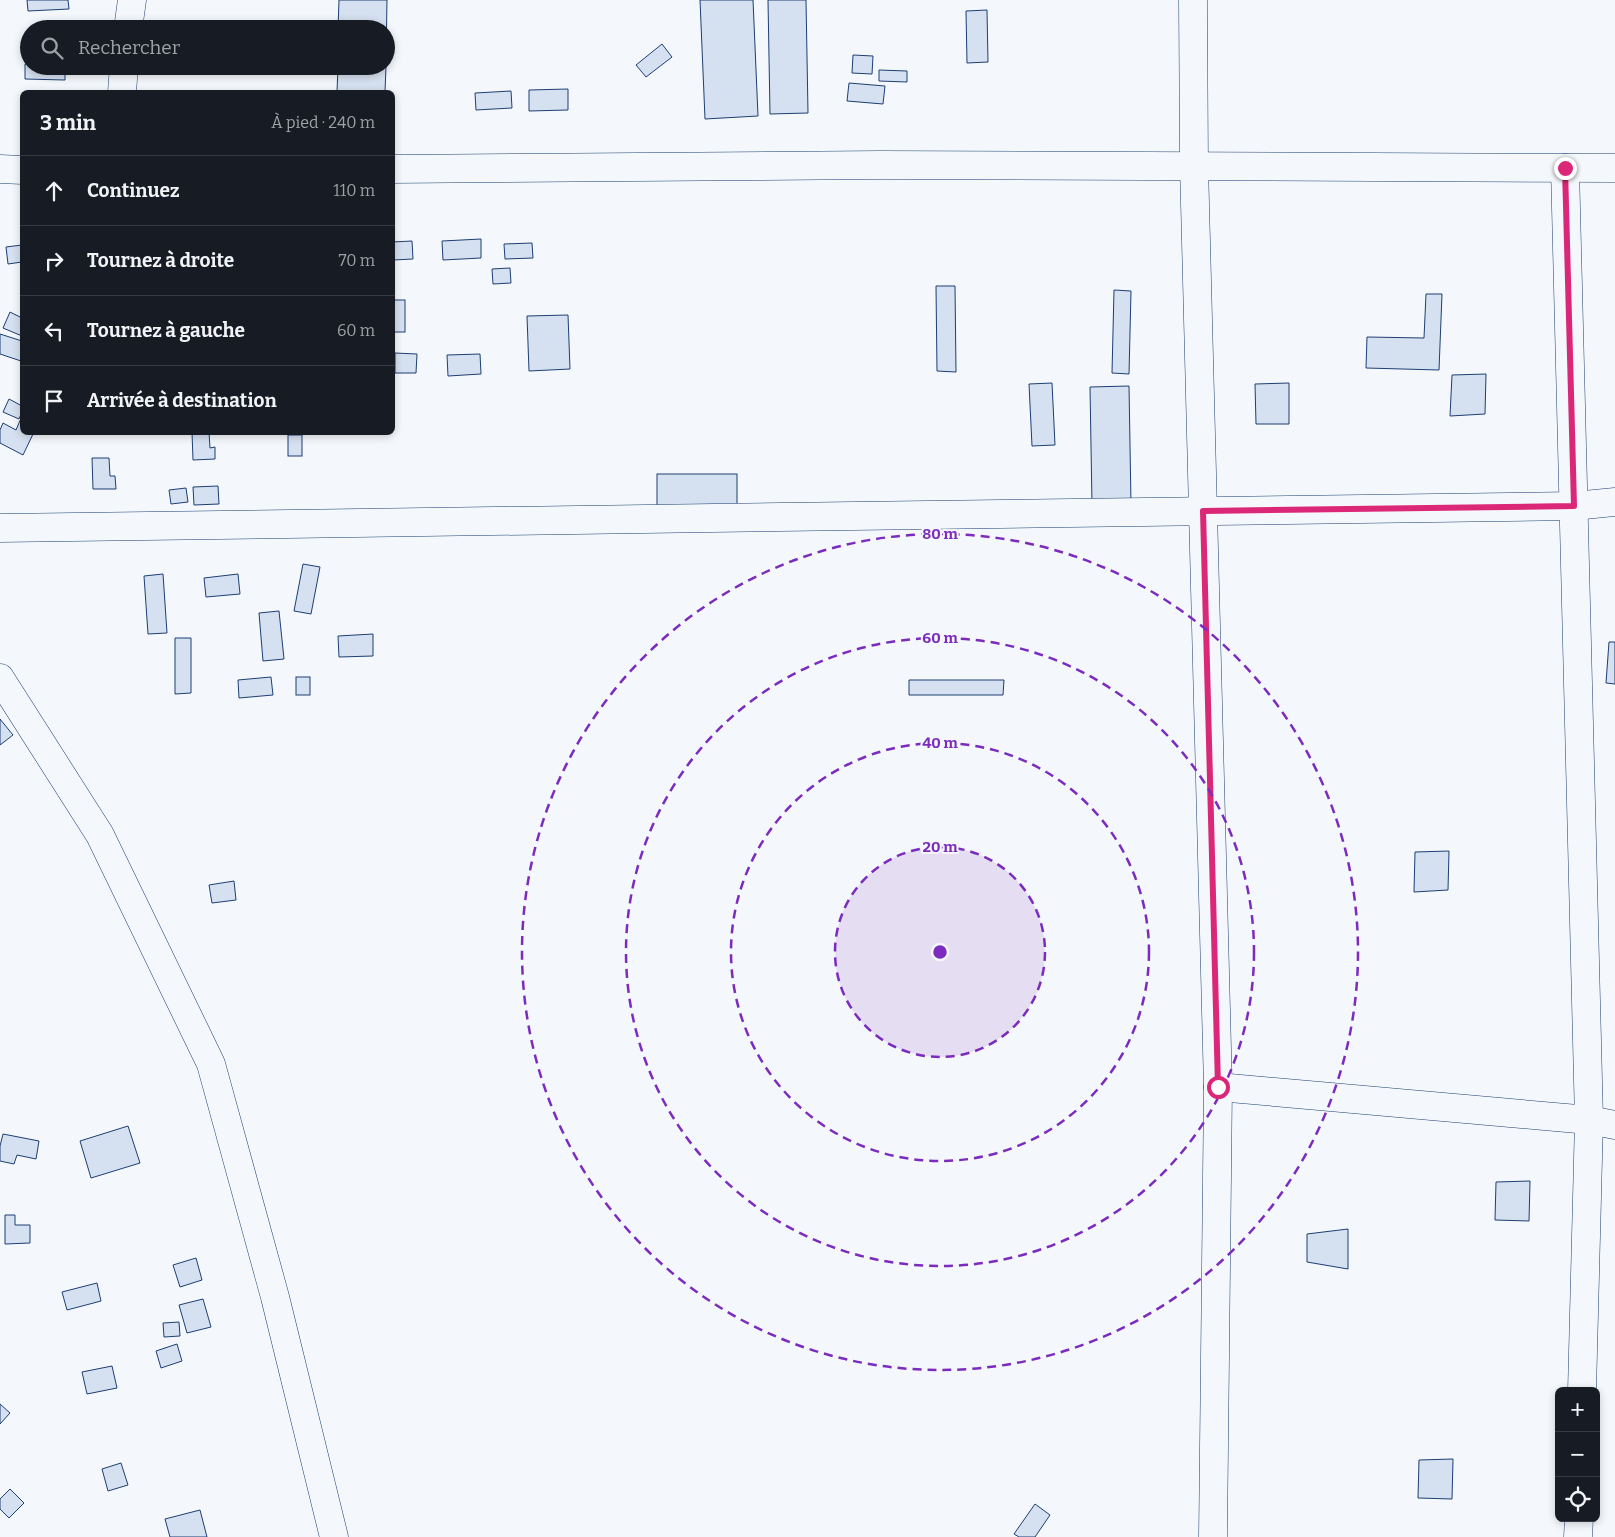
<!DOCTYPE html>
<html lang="fr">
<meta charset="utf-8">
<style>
body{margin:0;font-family:Bitter,serif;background:#20242c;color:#f1f3f6}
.controls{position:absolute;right:15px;bottom:15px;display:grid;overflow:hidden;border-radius:8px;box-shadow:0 2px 8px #0003}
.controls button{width:45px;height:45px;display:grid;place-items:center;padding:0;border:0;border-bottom:1px solid #363941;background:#171b24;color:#f1f3f6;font:25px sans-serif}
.stop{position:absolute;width:15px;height:15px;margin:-11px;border:4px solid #db2777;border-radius:50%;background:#fff}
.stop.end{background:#db2777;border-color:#fff;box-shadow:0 1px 5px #0008}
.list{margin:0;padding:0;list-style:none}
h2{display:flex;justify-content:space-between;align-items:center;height:65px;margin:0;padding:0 20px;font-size:21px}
h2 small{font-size:16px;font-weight:400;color:#9ea1a6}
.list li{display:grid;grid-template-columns:32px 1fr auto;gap:15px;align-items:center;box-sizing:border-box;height:70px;padding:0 20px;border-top:1px solid #363941}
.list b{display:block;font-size:19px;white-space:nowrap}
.list em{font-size:16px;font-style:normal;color:#9ea1a6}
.icon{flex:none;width:28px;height:28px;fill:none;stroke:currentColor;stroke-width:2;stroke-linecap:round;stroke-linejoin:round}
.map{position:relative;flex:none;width:1615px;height:1537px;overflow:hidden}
.search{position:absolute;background:#171b24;box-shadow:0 2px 8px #0003;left:20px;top:20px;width:375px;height:55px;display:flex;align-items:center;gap:12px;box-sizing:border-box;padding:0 18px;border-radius:28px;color:#9ea1a6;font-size:19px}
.panel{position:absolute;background:#171b24;box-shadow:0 2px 8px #0003;left:20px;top:90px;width:375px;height:345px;border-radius:8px}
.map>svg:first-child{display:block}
.building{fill:#d5e0f0;stroke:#1d3f73}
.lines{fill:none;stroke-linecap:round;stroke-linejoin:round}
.minor-casing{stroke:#1d3f73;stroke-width:29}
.minor{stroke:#f4f7fb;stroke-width:28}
.route{stroke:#db2777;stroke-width:6}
.ring{fill:none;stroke:#7b2cbf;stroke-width:2.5;stroke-dasharray:9 6}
.centre{fill:#7b2cbf;stroke:#f4f7fb;stroke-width:2.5}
.ring-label{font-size:15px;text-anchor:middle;font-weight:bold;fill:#7b2cbf;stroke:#f4f7fb;stroke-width:4;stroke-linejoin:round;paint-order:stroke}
</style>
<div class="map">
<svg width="1615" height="1537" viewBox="0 0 1615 1537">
<rect width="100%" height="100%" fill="#f4f7fb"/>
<g class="building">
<polygon points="27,0 68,0 69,9 28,11"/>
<polygon points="339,0 387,0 386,57 386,29 338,29"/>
<polygon points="700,0 753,0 758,116 705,119"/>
<polygon points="768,0 806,0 808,113 770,114"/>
<polygon points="987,10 988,62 967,63 966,11"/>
<polygon points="662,44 672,57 646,77 636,65"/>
<polygon points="853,55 873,56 872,74 852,73"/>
<polygon points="25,64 29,64 29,66 65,66 65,80 25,79"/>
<polygon points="338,66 386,66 385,92 337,92"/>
<polygon points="879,70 907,71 907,82 879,81"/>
<polygon points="849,83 885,86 883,104 847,101"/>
<polygon points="568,89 568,110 529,111 529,90"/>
<polygon points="511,91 512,108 476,110 475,93"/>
<polygon points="481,239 481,258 443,260 442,241"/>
<polygon points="412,241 413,259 393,260 392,242"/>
<polygon points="532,243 533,258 505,259 504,244"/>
<polygon points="22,245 22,262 8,264 6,247"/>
<polygon points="510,268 511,283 493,284 492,269"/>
<polygon points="936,286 955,286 956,372 937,371"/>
<polygon points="1114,290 1131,291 1129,374 1112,373"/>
<polygon points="1426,294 1442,294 1439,370 1366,368 1367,337 1424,338"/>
<rect x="392" y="300" width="13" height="32"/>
<polygon points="10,312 22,318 22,336 3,328"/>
<polygon points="568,315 570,369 529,371 527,316"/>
<polygon points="0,334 22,341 21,361 0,354"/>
<polygon points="395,353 417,354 416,373 395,373"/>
<polygon points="480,354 481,374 448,376 447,355"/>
<polygon points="1486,374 1485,414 1450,416 1452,375"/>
<polygon points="1052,383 1055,445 1032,446 1029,384"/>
<polygon points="1289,383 1289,424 1256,424 1255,384"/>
<polygon points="1129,386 1131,504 1092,505 1090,387"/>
<polygon points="9,399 22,406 22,412 19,419 3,412"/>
<polygon points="22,416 22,432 34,432 23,455 0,443 0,430 3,423 16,430"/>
<polygon points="192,432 209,432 210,448 215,447 215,459 193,460"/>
<rect x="288" y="435" width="14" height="21"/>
<polygon points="92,458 109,458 110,476 115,476 116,489 93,489"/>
<rect x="657" y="474" width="80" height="35"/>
<polygon points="218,486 219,504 194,505 193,487"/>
<polygon points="186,488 188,502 171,504 169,490"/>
<polygon points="303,564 320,567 311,614 294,611"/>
<polygon points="163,574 167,633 148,634 144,576"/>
<polygon points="238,574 240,594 206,597 204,578"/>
<polygon points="279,611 284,659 263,661 259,613"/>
<polygon points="373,634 373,656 339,657 338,636"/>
<polygon points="175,638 191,638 191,693 175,694"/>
<polygon points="1609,642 1615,642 1615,684 1606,683"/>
<polygon points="271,677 273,695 239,698 238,680"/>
<rect x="296" y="677" width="14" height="18"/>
<polygon points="909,680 1004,680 1003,695 909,695"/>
<polygon points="0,719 13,735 0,745"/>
<polygon points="1449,851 1448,890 1414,892 1415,852"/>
<polygon points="234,881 236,900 212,903 209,885"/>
<polygon points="128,1126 140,1163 91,1178 80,1141"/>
<polygon points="3,1134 39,1141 36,1159 17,1155 14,1164 0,1161 0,1146"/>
<polygon points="1530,1181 1529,1221 1495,1220 1496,1182"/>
<polygon points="5,1215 15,1215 15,1225 30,1225 30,1243 5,1244"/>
<polygon points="1348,1229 1348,1269 1307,1262 1307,1234"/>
<polygon points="196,1258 202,1280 180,1287 173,1265"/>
<polygon points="97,1283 101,1301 67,1310 62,1292"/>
<polygon points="203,1299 211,1327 187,1333 179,1305"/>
<polygon points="179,1322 180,1336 164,1337 163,1323"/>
<polygon points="177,1344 182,1361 161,1368 156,1351"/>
<polygon points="112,1366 117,1388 87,1394 82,1372"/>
<polygon points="0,1404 10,1413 0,1424"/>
<polygon points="1453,1459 1452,1499 1418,1498 1419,1460"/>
<polygon points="121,1463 128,1485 108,1491 102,1469"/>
<polygon points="10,1489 24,1503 9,1518 0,1509 0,1499"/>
<polygon points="1035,1504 1050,1515 1035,1537 1019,1537 1014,1534"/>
<polygon points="200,1510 207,1537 170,1537 165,1519"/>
</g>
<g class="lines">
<g class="minor-casing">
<g id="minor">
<polyline points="1193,0 1194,165 1218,1087 1213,1537"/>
<polyline points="128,29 132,0"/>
<polyline points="122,92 124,66"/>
<polyline points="1565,168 1589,1120 1582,1391"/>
<polyline points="0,169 22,170"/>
<polyline points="392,169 880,165 1615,168"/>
<polyline points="0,528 1574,506 1615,502"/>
<polyline points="0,678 100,835 211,1064 275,1297 334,1537"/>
<polyline points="1218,1087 1589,1120 1615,1125"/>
<polyline points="1578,1537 1579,1518"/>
</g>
</g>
<use href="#minor" class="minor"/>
</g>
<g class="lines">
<polyline class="route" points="1218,1087 1203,511 1574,506 1565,168"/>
</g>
<circle cx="940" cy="952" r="105" fill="#7b2cbf" fill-opacity=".12"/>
<g class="ring">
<circle cx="940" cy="952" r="105"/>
<circle cx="940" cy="952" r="209"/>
<circle cx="940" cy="952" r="314"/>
<circle cx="940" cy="952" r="418"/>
</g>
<circle cx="940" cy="952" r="8" class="centre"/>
<g class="ring-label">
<text x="940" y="539">80 m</text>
<text x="940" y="643">60 m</text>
<text x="940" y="748">40 m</text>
<text x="940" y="852">20 m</text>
</g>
</svg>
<div class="controls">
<button>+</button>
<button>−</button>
<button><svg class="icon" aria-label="locate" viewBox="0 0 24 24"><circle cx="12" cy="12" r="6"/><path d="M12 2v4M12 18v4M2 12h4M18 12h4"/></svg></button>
</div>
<div class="stop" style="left:1218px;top:1087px"></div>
<div class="stop end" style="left:1565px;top:168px"></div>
<div class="search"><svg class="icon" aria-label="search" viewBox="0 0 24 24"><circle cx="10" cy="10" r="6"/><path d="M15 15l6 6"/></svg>Rechercher</div>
<section class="panel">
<h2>3 min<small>À pied · 240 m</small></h2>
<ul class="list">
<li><svg class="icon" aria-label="ahead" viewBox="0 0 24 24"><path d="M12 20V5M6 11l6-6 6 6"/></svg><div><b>Continuez</b></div><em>110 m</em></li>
<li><svg class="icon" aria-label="right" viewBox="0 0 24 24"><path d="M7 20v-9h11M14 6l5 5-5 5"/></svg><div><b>Tournez à droite</b></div><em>70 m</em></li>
<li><svg class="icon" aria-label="left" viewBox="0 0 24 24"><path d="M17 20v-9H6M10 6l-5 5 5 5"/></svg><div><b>Tournez à gauche</b></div><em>60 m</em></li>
<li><svg class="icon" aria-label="arrive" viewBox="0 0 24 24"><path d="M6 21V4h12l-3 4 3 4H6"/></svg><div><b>Arrivée à destination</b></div></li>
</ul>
</section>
</div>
